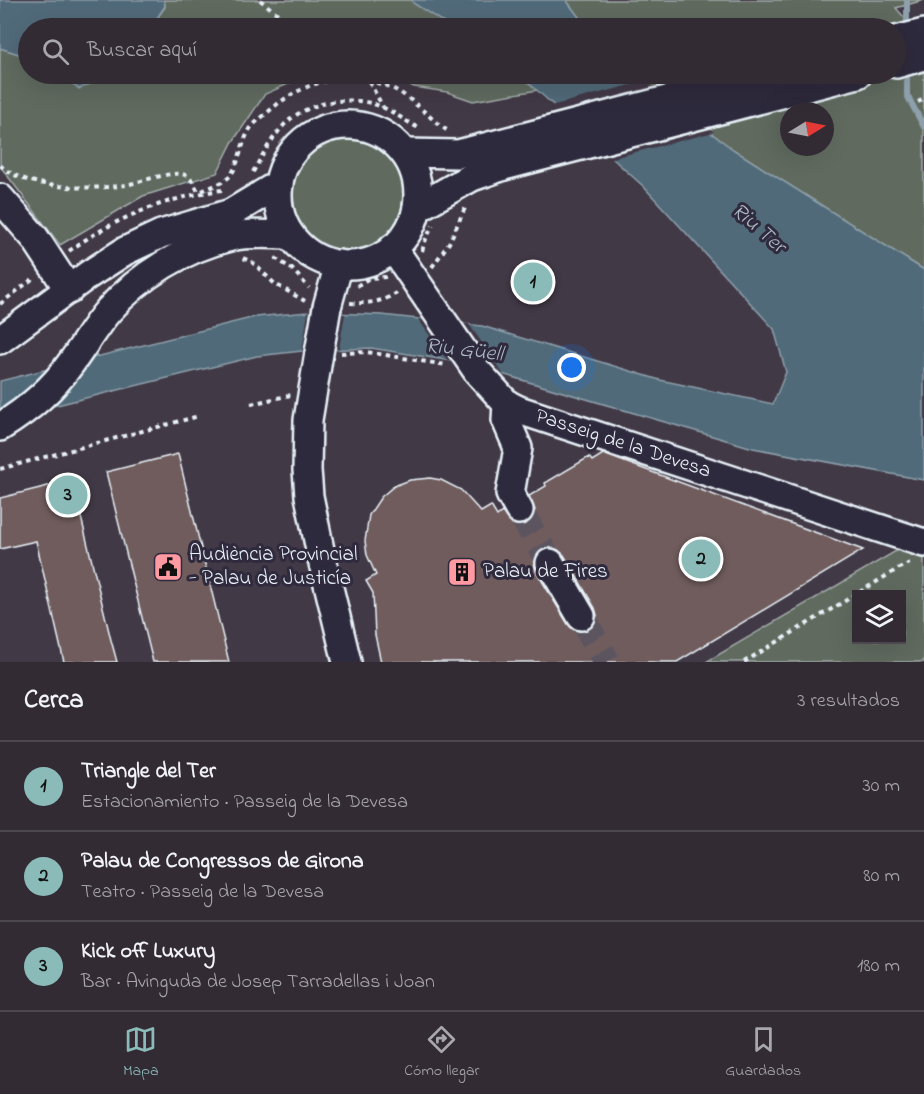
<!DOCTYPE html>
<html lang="es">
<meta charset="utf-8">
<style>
body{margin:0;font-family:"Indie Flower",sans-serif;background:#3a333c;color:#f1f3f6}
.controls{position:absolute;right:18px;bottom:18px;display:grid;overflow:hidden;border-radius:0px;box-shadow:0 6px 24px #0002}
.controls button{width:54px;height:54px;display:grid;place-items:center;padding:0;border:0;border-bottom:2px solid #4d474f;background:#322b34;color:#f1f3f6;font:30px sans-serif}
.compass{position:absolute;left:780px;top:102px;width:54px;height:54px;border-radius:50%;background:#322b34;box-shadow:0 6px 24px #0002;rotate:80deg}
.you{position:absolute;left:572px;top:368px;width:21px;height:21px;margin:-15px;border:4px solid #fff;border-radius:50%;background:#1a73e8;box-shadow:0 0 0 9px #1a73e833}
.badge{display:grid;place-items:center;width:39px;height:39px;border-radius:50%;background:#8bbbb9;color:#111;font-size:20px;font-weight:700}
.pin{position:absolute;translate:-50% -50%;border:3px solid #fff;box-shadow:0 2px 6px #0006}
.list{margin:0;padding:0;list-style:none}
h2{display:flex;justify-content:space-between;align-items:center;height:78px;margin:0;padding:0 24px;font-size:26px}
h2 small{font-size:20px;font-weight:400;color:#a8a7ac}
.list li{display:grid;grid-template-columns:39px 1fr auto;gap:18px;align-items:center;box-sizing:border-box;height:90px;padding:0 24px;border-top:2px solid #4d474f}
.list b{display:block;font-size:22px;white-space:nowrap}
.list p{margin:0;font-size:20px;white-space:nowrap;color:#a8a7ac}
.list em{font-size:20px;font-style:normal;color:#a8a7ac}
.icon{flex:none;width:33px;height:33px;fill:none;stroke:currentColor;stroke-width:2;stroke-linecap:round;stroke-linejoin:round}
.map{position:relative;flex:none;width:924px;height:662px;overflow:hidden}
.search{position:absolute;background:#322b34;box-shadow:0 6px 24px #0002;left:18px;right:18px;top:18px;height:66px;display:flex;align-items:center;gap:15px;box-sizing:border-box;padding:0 21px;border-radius:33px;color:#a8a7ac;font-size:22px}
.sheet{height:348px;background:#322b34}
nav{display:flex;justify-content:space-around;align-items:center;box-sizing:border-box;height:84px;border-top:2px solid #4d474f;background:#322b34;font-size:16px;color:#a8a7ac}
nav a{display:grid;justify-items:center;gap:3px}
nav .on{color:#8bbbb9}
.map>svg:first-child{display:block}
.green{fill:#616b5f;stroke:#a4aeac;stroke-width:1.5;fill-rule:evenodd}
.water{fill:#516a79;stroke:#8da0ac;stroke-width:1.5}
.pier{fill:#423946}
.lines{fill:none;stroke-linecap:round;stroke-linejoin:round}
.stream{stroke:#8da0ac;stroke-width:6}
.building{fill:#6f5c5c;stroke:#e8f1f8;stroke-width:1.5;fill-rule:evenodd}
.minor-tunnel{stroke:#5b5561;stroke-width:27;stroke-dasharray:27 14;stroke-linecap:butt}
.minor-casing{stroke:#e8f1f8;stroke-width:32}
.path{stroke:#e8f1f8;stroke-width:4;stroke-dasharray:4.5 4.5;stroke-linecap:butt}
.minor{stroke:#2f2a3d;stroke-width:27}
.minor-bridge-casing{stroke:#e8f1f8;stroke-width:32;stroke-linecap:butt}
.minor-bridge{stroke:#2f2a3d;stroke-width:27}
.labels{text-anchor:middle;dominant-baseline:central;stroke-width:6;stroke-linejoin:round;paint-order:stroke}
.street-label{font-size:21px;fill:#e8f1f8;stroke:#2f2a3d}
.poi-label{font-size:21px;fill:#e8f1f8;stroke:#2f2a3d;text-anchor:start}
.water-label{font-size:22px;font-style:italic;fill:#acbbc5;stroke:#2f2a3d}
</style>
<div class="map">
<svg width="924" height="662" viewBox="0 0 924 662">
<rect width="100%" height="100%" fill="#423946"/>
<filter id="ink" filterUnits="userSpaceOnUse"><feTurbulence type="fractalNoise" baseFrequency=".0167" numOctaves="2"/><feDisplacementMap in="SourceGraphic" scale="12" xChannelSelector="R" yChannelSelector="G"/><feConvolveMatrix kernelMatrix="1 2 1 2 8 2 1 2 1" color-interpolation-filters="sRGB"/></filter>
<g filter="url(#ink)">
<g class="green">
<polygon points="164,0 412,0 452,28 146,28 153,24 165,7"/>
<path d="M566 0H924L896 8 924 40V270L734 150 631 74H896V28H587ZM789 111H825V147H789Z"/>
<polygon points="0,48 28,57 28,74 59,74 69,82 96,81 99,74 311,74 265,94 232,143 217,173 143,196 60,245 0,166"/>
<polygon points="387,74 519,74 538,90 473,101 447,92 414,87"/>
<circle cx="350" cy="195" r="57"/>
<path d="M901 548 924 559V662H706ZM856 594H902V640H856Z"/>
</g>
<g class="water">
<polygon points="0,0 164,0 165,6 153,24 146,28 28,28 28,57 0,48"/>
<polygon points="412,0 566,0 587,28 452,28 413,3"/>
<polygon points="59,74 99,74 97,81 79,89"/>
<polygon points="519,74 631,74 734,150 924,270 924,480 753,448 464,363 371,348 302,351 257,356 0,419 0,381 255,317 308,312 382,315 482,326 660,380 773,404 786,372 774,329 643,186"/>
</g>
<g class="pier">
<polygon points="646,81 714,132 609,159 550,106"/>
<polygon points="308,312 345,314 339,349 302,351"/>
<polygon points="418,319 469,324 504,375 447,360"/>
</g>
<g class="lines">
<g class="stream">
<polyline points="907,29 907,0"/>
<polyline points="907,67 907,95 924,127"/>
</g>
</g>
<g class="building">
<polygon points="178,454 229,662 153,662 106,472"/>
<path d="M603 454 863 550 677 662H381L375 635 373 593 366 581 376 575 367 555 365 541 369 515 381 497 394 486 410 480 430 478 441 480 461 490 481 512 491 506 497 516 502 512 511 523 519 526 527 523 533 517 535 510 529 496 546 486 545 483 589 457 592 461ZM550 547 558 550 564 555 595 608 597 615 595 623 588 630 580 632 574 630 568 624 536 571 534 562 537 555 543 549Z"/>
<polygon points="72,480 111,640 117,662 64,662 36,541 0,549 0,498"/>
</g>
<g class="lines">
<g class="minor-tunnel">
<polyline points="519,510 550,563"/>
<polyline points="581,616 607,662"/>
</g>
<g class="minor-casing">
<g id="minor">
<polyline points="896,40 924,33"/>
<polyline points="896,64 924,56"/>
<circle cx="348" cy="195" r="70"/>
<polyline points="405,153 458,154 767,74"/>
<polyline points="0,198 35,238 69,290"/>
<polyline points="417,208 472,177 504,166 858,74"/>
<polyline points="393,248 477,371 507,404 519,410 924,543"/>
<polyline points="327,307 339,264"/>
<polyline points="0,340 88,275 125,251 161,234 231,213 279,184"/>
<polyline points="319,353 308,420 307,470 309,496 321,555 347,662"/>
<polyline points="507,404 506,420 518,448 510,494 519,510"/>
<path d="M0 427C28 410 52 390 71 363 84 346 94 327 108 311 140 275 184 248 231 237 250 232 271 235 290 235"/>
<polyline points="550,563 581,616"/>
</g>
</g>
<g class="path">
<polyline points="260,0 296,28"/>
<polyline points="864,28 881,24"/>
<polyline points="365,74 383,107"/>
<polyline points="918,102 924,99"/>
<path d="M0 165C25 190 93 190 126 185 140 182 168 172 181 174 191 175 195 186 199 193"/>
<path d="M253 172C262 156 271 139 284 125 307 101 354 93 384 108 397 114 408 123 421 129"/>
<path d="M202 191C210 187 224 183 230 176 240 163 241 143 250 129 254 123 261 118 267 113 302 81 344 70 389 87 412 96 428 118 448 131"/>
<path d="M69 251C114 218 168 197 222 190"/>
<polyline points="422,251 426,239 433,225"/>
<polyline points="243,258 252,262 275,284 305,301"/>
<polyline points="275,258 292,269 309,288"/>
<polyline points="432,267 449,243 465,208"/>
<polyline points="357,286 369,278 386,277"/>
<path d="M350 303C368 304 382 302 397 293"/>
<polyline points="0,304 35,277"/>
<polyline points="341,353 367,352 446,365"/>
<polyline points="251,404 291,395"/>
<polyline points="0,469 199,416"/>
<polyline points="744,662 901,567 910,563"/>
</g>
<use href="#minor" class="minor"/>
<g class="minor-bridge-casing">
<polyline id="minor-bridge" points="319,353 327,307"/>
</g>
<use href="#minor-bridge" class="minor-bridge"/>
</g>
</g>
<defs>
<g id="civic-square" transform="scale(1.5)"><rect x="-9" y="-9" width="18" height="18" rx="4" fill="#ff9aa2" stroke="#2f2a3d"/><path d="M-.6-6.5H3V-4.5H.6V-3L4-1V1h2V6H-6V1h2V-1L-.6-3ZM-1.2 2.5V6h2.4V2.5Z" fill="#111"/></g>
<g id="building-square" transform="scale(1.5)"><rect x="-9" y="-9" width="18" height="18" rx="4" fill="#ff9aa2" stroke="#2f2a3d"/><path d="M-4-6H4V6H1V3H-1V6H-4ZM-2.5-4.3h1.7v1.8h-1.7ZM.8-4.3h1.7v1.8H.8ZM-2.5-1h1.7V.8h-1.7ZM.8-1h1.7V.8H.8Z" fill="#111"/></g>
</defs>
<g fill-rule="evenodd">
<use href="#civic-square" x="168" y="567"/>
<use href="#building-square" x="462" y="572"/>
</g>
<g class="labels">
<g class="street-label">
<text transform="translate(623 444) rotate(18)">Passeig de la Devesa</text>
</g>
<g class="poi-label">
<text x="189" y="555">Audiència Provincial<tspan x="189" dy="24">- Palau de Justicía</tspan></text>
<text x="483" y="572">Palau de Fires</text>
</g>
<g class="water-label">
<text transform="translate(758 229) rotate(41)">Riu Ter</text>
<text transform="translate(464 351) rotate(7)">Riu Güell</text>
</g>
</g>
</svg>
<div class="controls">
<button><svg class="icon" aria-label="layers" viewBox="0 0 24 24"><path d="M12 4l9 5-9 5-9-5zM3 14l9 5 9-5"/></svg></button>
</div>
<svg class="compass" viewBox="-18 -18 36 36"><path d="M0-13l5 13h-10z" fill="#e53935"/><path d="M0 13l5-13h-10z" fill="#a8a7ac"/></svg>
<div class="you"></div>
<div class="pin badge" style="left:533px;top:282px">1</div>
<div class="pin badge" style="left:701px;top:559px">2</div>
<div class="pin badge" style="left:68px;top:495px">3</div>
<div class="search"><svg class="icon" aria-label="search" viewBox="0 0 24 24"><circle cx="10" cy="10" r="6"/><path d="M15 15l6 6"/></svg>Buscar aquí</div>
</div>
<section class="sheet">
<h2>Cerca<small>3 resultados</small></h2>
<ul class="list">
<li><span class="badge">1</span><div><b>Triangle del Ter</b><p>Estacionamiento · Passeig de la Devesa</p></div><em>30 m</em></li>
<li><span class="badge">2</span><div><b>Palau de Congressos de Girona</b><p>Teatro · Passeig de la Devesa</p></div><em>80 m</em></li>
<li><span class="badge">3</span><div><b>Kick off Luxury</b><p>Bar · Avinguda de Josep Tarradellas i Joan</p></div><em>180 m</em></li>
</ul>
</section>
<nav>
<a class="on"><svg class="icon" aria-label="map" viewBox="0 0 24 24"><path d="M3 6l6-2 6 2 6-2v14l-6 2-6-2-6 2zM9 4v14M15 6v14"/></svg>Mapa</a>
<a><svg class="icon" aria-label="directions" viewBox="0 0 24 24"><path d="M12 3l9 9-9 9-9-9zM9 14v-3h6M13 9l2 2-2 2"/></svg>Cómo llegar</a>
<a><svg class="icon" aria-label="saved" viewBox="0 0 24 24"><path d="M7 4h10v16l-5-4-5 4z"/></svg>Guardados</a>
</nav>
